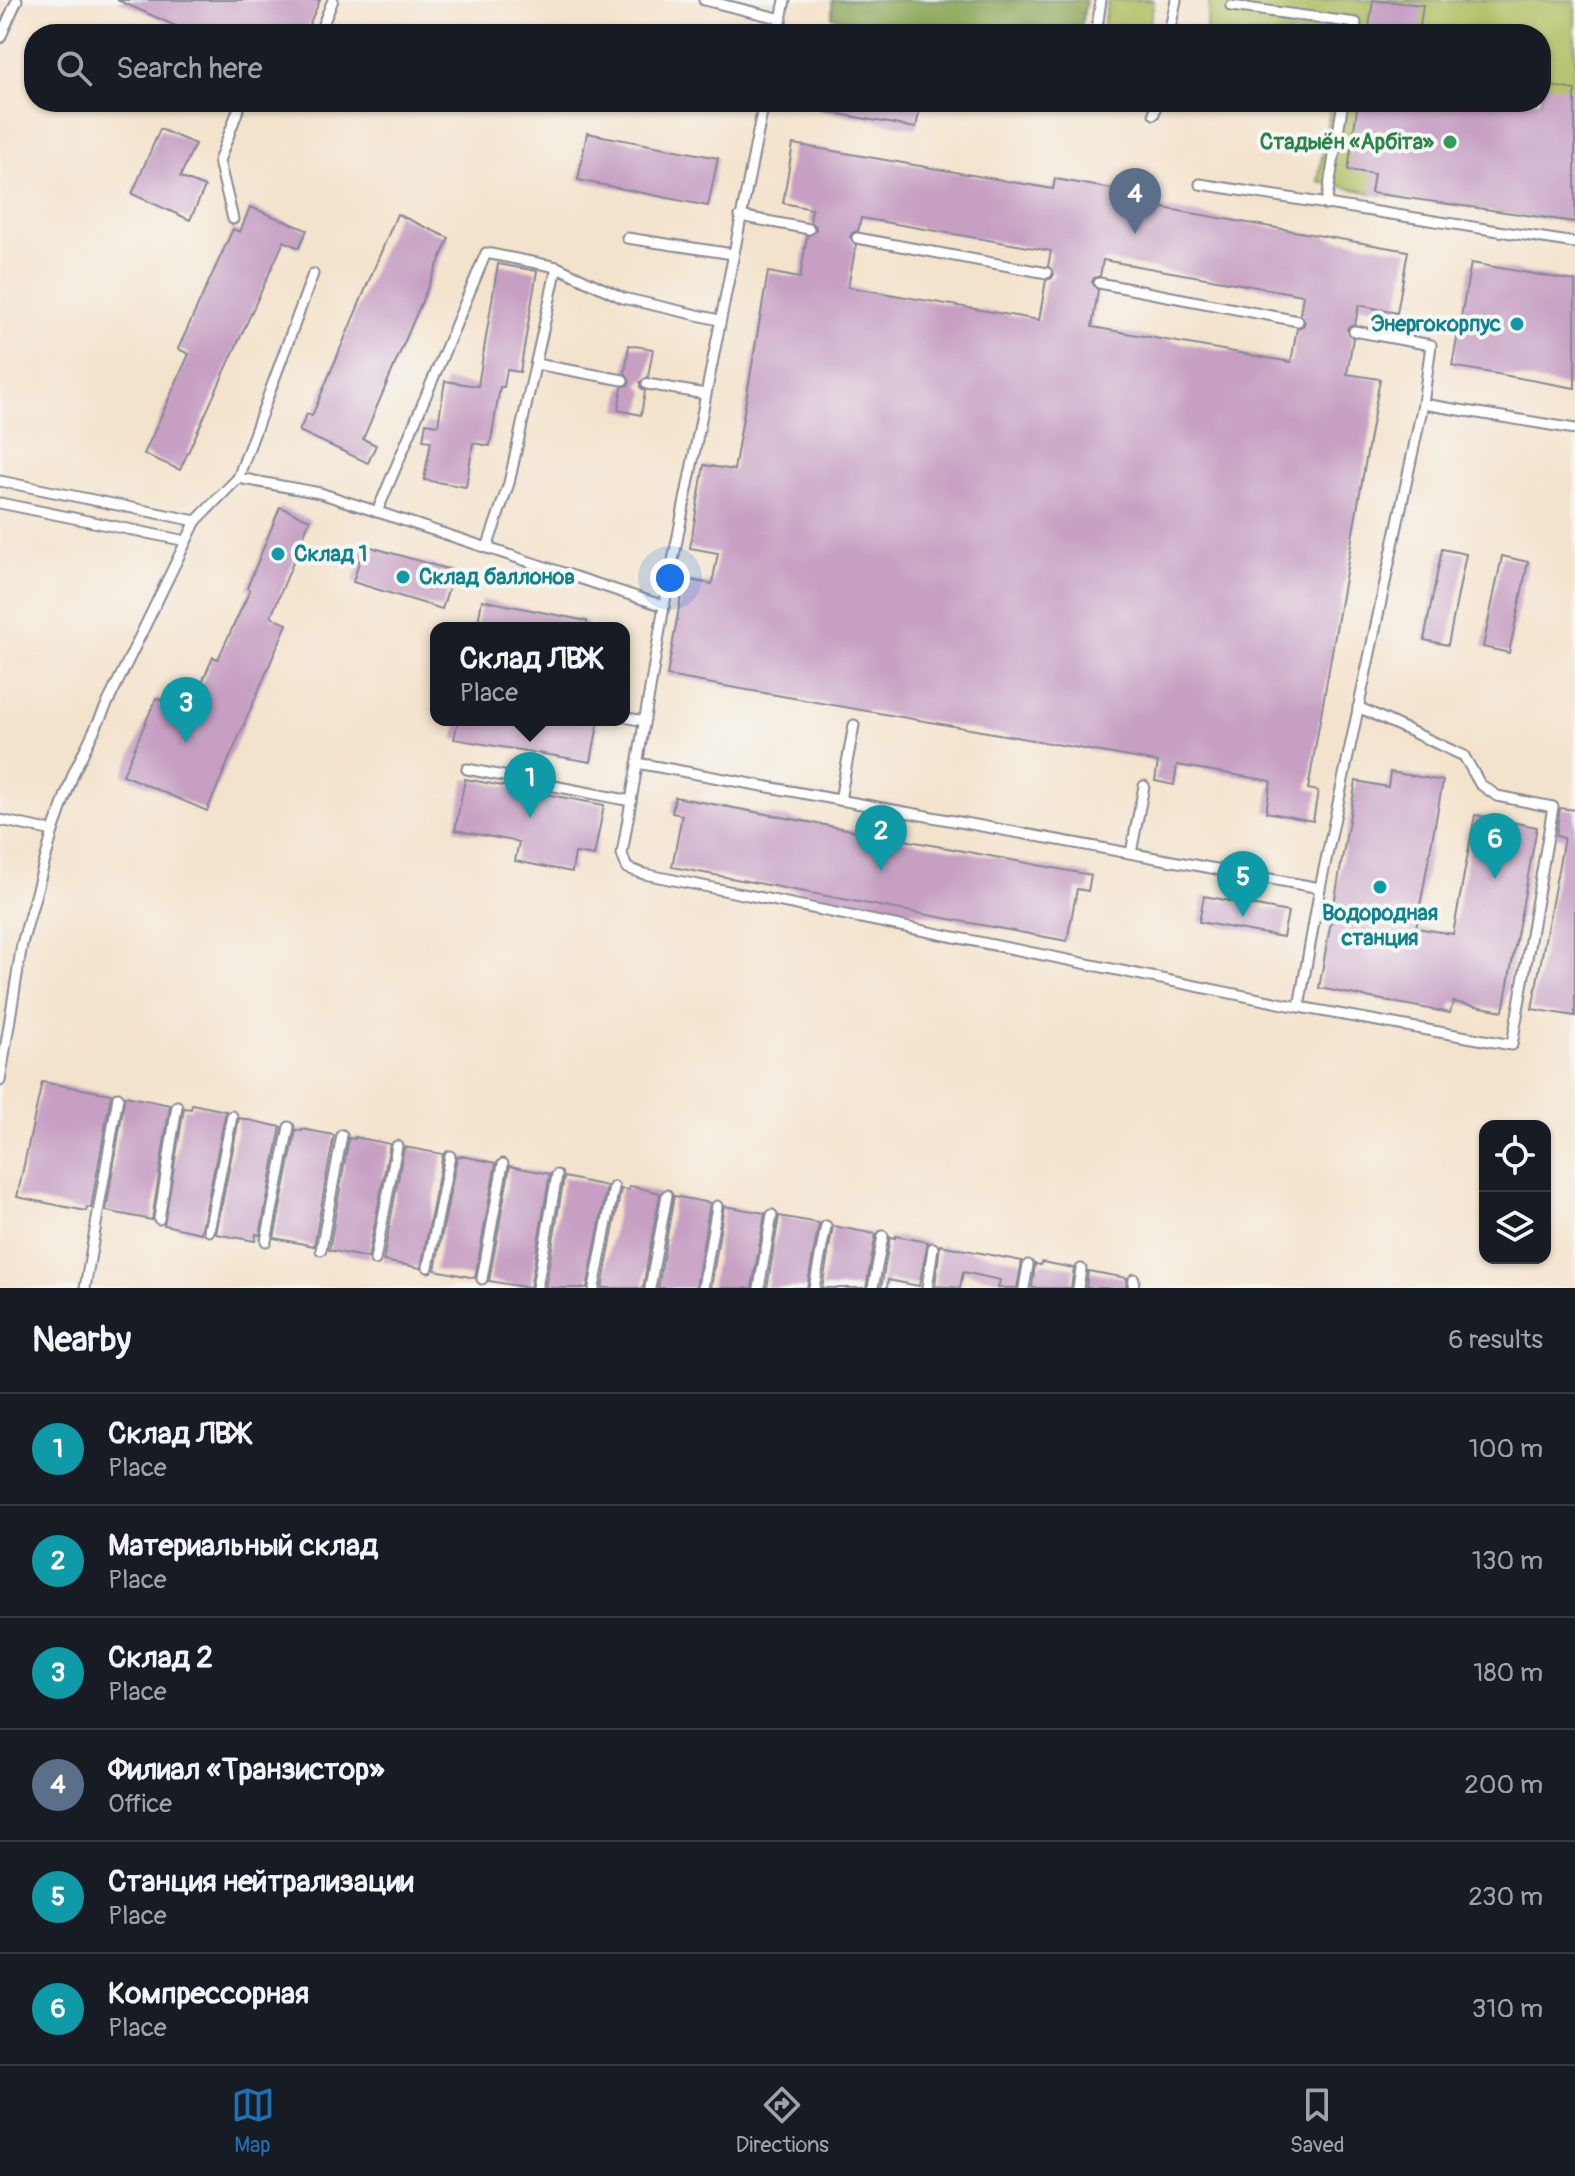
<!DOCTYPE html>
<meta charset="utf-8">
<style>
body{margin:0;font-family:Pangolin,sans-serif;background:#242831;color:#f1f3f6}
.controls{position:absolute;right:24px;bottom:24px;display:grid;overflow:hidden;border-radius:16px;box-shadow:0 2px 6px #0004}
.controls button{width:72px;height:72px;display:grid;place-items:center;padding:0;border:0;border-bottom:2px solid #363941;background:#171b24;color:#f1f3f6;font:40px sans-serif}
.you{position:absolute;left:670px;top:578px;width:28px;height:28px;margin:-20px;border:6px solid #fff;border-radius:50%;background:#1a73e8;box-shadow:0 0 0 12px #1a73e833}
.badge{display:grid;place-items:center;width:52px;height:52px;border-radius:50%;background:#1f6fb2;color:#fff;font-size:26px;font-weight:700}
.pin{position:absolute;translate:-50% -66px;filter:drop-shadow(0 2px 4px #0008)}
.pin::after{content:'';position:absolute;top:42px;width:28px;height:24px;background:inherit;clip-path:polygon(0 0,100% 0,50% 100%)}
.popup{position:absolute;left:430px;top:622px;width:200px;height:104px;box-sizing:border-box;display:grid;place-content:center;border-radius:16px;background:#171b24;filter:drop-shadow(0 2px 6px #0005);font-size:26px;white-space:nowrap;color:#9ea1a6}
.popup b{font-size:30px;color:#f1f3f6}
.popup::after{content:'';position:absolute;left:50%;top:100%;margin-left:-16px;border:16px solid transparent;border-top-color:#171b24}
.list{margin:0;padding:0;list-style:none}
h2{display:flex;justify-content:space-between;align-items:center;height:104px;margin:0;padding:0 32px;font-size:34px}
h2 small{font-size:26px;font-weight:400;color:#9ea1a6}
.list li{display:grid;grid-template-columns:52px 1fr auto;gap:24px;align-items:center;box-sizing:border-box;height:112px;padding:0 32px;border-top:2px solid #363941}
.list b{display:block;font-size:30px;white-space:nowrap}
.list p{margin:0;font-size:26px;white-space:nowrap;color:#9ea1a6}
.list em{font-size:26px;font-style:normal;color:#9ea1a6}
.icon{flex:none;width:44px;height:44px;fill:none;stroke:currentColor;stroke-width:2;stroke-linecap:round;stroke-linejoin:round}
.map{position:relative;flex:none;width:1575px;height:1288px;overflow:hidden}
.search{position:absolute;background:#171b24;box-shadow:0 2px 6px #0004;left:24px;right:24px;top:24px;height:88px;display:flex;align-items:center;gap:20px;box-sizing:border-box;padding:0 28px;border-radius:32px;color:#9ea1a6;font-size:30px}
.sheet{height:776px;background:#171b24}
nav{display:flex;justify-content:space-around;align-items:center;box-sizing:border-box;height:112px;border-top:2px solid #363941;background:#171b24;font-size:22px;color:#9ea1a6}
nav a{display:grid;justify-items:center;gap:4px}
nav .on{color:#1f6fb2}
.map>svg:first-child{display:block}
.green{fill:#aebe61;stroke:#647660;stroke-width:2}
.forest{fill:#8aa557;stroke:#526a5a;stroke-width:2}
.building{fill:#c69fc3;fill-rule:evenodd}
.lines{fill:none;stroke-linecap:round;stroke-linejoin:round}
.lane-casing{stroke:#888995;stroke-width:13}
.lane{stroke:#fff;stroke-width:9}
.leisure-dot{fill:#2e9e5b;stroke:#f6f6f2;stroke-width:3}
.culture-dot{fill:#0f9aa8;stroke:#f6f6f2;stroke-width:3}
.labels{text-anchor:middle;dominant-baseline:central;stroke-width:8;stroke-linejoin:round;paint-order:stroke}
.leisure-label{font-size:22px;font-weight:bold;fill:#27864d;stroke:#f6f6f2;text-anchor:end}
.culture-label{font-size:22px;font-weight:bold;fill:#0d838f;stroke:#f6f6f2;text-anchor:start}
</style>
<div class="map">
<svg width="1575" height="1288" viewBox="0 0 1575 1288">
<rect width="100%" height="100%" fill="#f6f6f2"/>
<filter id="ink" filterUnits="userSpaceOnUse"><feTurbulence type="fractalNoise" baseFrequency=".0125" numOctaves="2"/><feDisplacementMap in="SourceGraphic" scale="16" xChannelSelector="R" yChannelSelector="G"/><feConvolveMatrix kernelMatrix="1 2 1 2 8 2 1 2 1" color-interpolation-filters="sRGB"/></filter>
<filter id="wash" filterUnits="userSpaceOnUse"><feTurbulence type="fractalNoise" baseFrequency=".006" numOctaves="4" result="noise"/><feDisplacementMap in="SourceGraphic" scale="32" xChannelSelector="R" yChannelSelector="G"/><feGaussianBlur stdDeviation="1.8" result="paint"/><feColorMatrix in="noise" values="0 0 0 0 0 0 0 0 0 0 0 0 0 0 0 0 0 1.4 0 .05"/><feComposite in="paint" operator="in"/></filter>
<g filter="url(#wash)">
<rect width="100%" height="100%" fill="#f4e3cc"/>
<g class="green">
<polygon points="1108,0 1154,0 1148,34 1102,34"/>
<polygon points="1210,0 1575,0 1575,222 1371,193 1318,181 1331,102 1541,102 1541,34 1205,34"/>
</g>
<polygon class="forest" points="832,0 1086,0 1080,34 923,34 832,17"/>
<g id="blocks">
<g class="building">
<polygon points="117,0 320,0 305,34 194,34"/>
<polygon points="1373,0 1423,5 1419,34 1368,34"/>
<polygon points="1541,84 1575,90 1575,222 1371,193 1374,174 1348,170 1358,102 1541,102"/>
<polygon points="818,102 921,102 916,128 817,110"/>
<polygon points="160,129 195,144 180,177 205,187 190,220 132,194"/>
<polygon points="587,133 718,158 708,206 578,180"/>
<path d="M793 144 1053 189 1055 179 1130 192 1128 202 1408 251 1397 313 1359 305 1355 324 1349 326 1347 330 1353 338 1347 374 1380 379 1308 789 1318 791 1313 821 1266 812 1271 781 1177 765 1174 785 1155 781 1158 762 667 676 684 579 712 584 718 553 690 548 704 465 734 470 768 272 800 278 807 236 816 231V226L810 222 812 209 783 203ZM861 218 1051 251 1048 266 1054 274 1052 278 1046 280 1039 320 848 287 856 245 850 237 852 233 858 231ZM1103 260 1303 295 1300 314 1305 322 1303 326 1297 328 1291 362 1092 327 1098 290 1092 282 1094 278 1100 276Z"/>
<polygon points="250,207 307,230 299,248 284,241 180,470 144,454 189,354 178,349 233,229 240,232"/>
<polygon points="397,214 449,238 363,439 376,445 368,463 299,431 307,414 312,416"/>
<polygon points="1471,263 1575,281 1575,388 1452,366"/>
<polygon points="498,264 537,271 520,372 507,370 504,387 500,387 490,446 473,443 466,487 424,480 431,441 423,440 426,423 438,425 445,381 478,386"/>
<polygon points="629,345 653,349 648,377 640,382 640,387 645,391 641,415 618,410 622,387 628,385 630,381 625,373"/>
<polygon points="280,507 310,520 271,617 287,624 207,811 123,775 156,698 189,712 213,657 218,659 250,590 247,588"/>
<polygon points="364,545 454,571 442,609 353,582"/>
<polygon points="1442,549 1466,554 1448,645 1424,640"/>
<polygon points="1502,556 1528,562 1509,653 1483,647"/>
<polygon points="482,600 587,621 587,628 477,628"/>
<polygon points="458,720 578,720 598,724 591,762 454,739"/>
<polygon points="1390,772 1443,781 1416,928 1453,934 1475,815 1537,827 1503,1011 1453,1002 1450,1013 1319,988 1356,781 1388,787"/>
<polygon points="465,779 604,805 594,856 575,853 572,872 515,861 519,842 455,830"/>
<polygon points="675,797 1091,875 1088,891 1077,889 1067,941 672,867 682,815 672,813"/>
<polygon points="1560,808 1575,810 1575,1016 1532,1009 1564,838 1556,836"/>
<polygon points="1204,896 1288,912 1283,937 1199,922"/>
<polygon points="42,1082 111,1094 91,1208 87,1207 86,1211 17,1197"/>
<polygon points="125,1096 170,1105 152,1220 106,1211"/>
<polygon points="192,1104 226,1111 201,1233 164,1225 184,1108 191,1109"/>
<polygon points="239,1118 281,1127 260,1235 256,1234 255,1241 216,1234"/>
<polygon points="302,1129 334,1135 314,1246 274,1238 296,1130 302,1131"/>
<polygon points="355,1137 390,1144 368,1258 329,1250 349,1138 355,1139"/>
<polygon points="404,1147 443,1154 421,1268 383,1261"/>
<polygon points="462,1156 496,1163 475,1278 435,1270 457,1157"/>
<polygon points="510,1166 550,1174 530,1288 489,1281"/>
<polygon points="564,1177 607,1186 587,1288 545,1288"/>
<polygon points="630,1186 660,1193 643,1288 602,1288 621,1189 629,1190"/>
<polygon points="674,1196 710,1203 696,1288 658,1288"/>
<polygon points="724,1206 765,1213 752,1288 711,1288"/>
<polygon points="779,1216 819,1223 807,1288 767,1288"/>
<polygon points="833,1226 876,1234 866,1288 822,1288"/>
<polygon points="895,1236 928,1242 919,1286 888,1280 887,1288 881,1288 890,1237 895,1238"/>
<polygon points="940,1245 1022,1261 1017,1288 998,1288 1000,1280 963,1272 960,1288 935,1286"/>
<polygon points="1042,1262 1074,1268 1071,1288 1032,1288 1035,1264 1041,1265"/>
<polygon points="1088,1271 1127,1278 1126,1288 1086,1288"/>
</g>
</g>
</g>
<g filter="url(#ink)">
<use href="#blocks" fill-opacity="0" stroke="#888995" stroke-width="2"/>
<g class="lines">
<g class="lane-casing">
<g id="lane">
<polyline points="704,0 782,19"/>
<polyline points="1231,6 1356,23 1354,34"/>
<polyline points="319,34 333,0"/>
<polyline points="778,34 785,0"/>
<polyline points="1096,34 1101,0"/>
<polyline points="1169,34 1176,0"/>
<polyline points="0,38 17,0"/>
<polyline points="764,102 664,606 622,854 627,868 644,874 1299,1007 1512,1045 1553,807 1497,796 1480,784 1464,756 1358,707"/>
<polyline points="1154,114 1156,102"/>
<polyline points="1200,184 1575,243"/>
<polyline points="1326,205 1343,102"/>
<polyline points="740,216 809,229"/>
<polyline points="233,219 219,161 241,102"/>
<polyline points="627,238 733,254"/>
<polyline points="857,238 1047,273"/>
<polyline points="557,267 623,298 719,320"/>
<polyline points="1099,283 1298,321"/>
<polyline points="536,364 623,380"/>
<polyline points="647,384 705,394"/>
<polyline points="1423,404 1575,429"/>
<polyline points="238,478 313,274"/>
<polyline points="0,481 196,521"/>
<polyline points="0,503 186,541"/>
<polyline points="377,512 486,253 557,267 509,483 487,548"/>
<polyline points="624,717 644,721"/>
<polyline points="637,763 1320,888 1299,1007"/>
<polyline points="467,769 631,801"/>
<polyline points="840,800 854,725"/>
<polyline points="0,820 53,831"/>
<polyline points="1131,853 1144,786"/>
<polyline points="1320,888 1423,404 1431,345 1354,331"/>
<polyline points="0,1081 22,944 53,831 74,772 196,521 238,478 320,493 664,606"/>
<polyline points="159,1219 177,1106"/>
<polyline points="209,1231 232,1116"/>
<polyline points="266,1241 289,1127"/>
<polyline points="321,1250 342,1135"/>
<polyline points="375,1260 397,1146"/>
<polyline points="428,1267 450,1156"/>
<polyline points="482,1279 503,1164"/>
<polyline points="85,1288 118,1097"/>
<polyline points="537,1288 557,1175"/>
<polyline points="594,1288 614,1187"/>
<polyline points="650,1288 667,1195"/>
<polyline points="703,1288 717,1206"/>
<polyline points="759,1288 772,1215"/>
<polyline points="814,1288 826,1226"/>
<polyline points="873,1288 883,1236"/>
<polyline points="927,1288 933,1248"/>
<polyline points="1024,1288 1028,1265"/>
<polyline points="1078,1288 1081,1269"/>
<polyline points="1133,1288 1134,1279"/>
</g>
</g>
<use href="#lane" class="lane"/>
</g>
</g>
<circle class="leisure-dot" cx="1450" cy="142" r="8"/>
<g class="culture-dot">
<circle cx="1517" cy="324" r="8"/>
<circle cx="278" cy="554" r="8"/>
<circle cx="403" cy="577" r="8"/>
<circle cx="1380" cy="887" r="8"/>
</g>
<g class="labels">
<g class="leisure-label">
<text x="1434" y="142">Стадыён «Арбіта»</text>
</g>
<g class="culture-label">
<text x="1501" y="324" text-anchor="end">Энергокорпус</text>
<text x="294" y="554">Склад 1</text>
<text x="419" y="577">Склад баллонов</text>
<text x="1380" y="913" text-anchor="middle">Водородная<tspan x="1380" dy="25">станция</tspan></text>
</g>
</g>
</svg>
<div class="controls">
<button><svg class="icon" aria-label="locate" viewBox="0 0 24 24"><circle cx="12" cy="12" r="6"/><path d="M12 2v4M12 18v4M2 12h4M18 12h4"/></svg></button>
<button><svg class="icon" aria-label="layers" viewBox="0 0 24 24"><path d="M12 4l9 5-9 5-9-5zM3 14l9 5 9-5"/></svg></button>
</div>
<div class="you"></div>
<div class="pin badge" style="left:530px;top:818px;background:#0f9aa8">1</div>
<div class="popup"><b>Склад ЛВЖ</b>Place</div>
<div class="pin badge" style="left:881px;top:871px;background:#0f9aa8">2</div>
<div class="pin badge" style="left:186px;top:743px;background:#0f9aa8">3</div>
<div class="pin badge" style="left:1135px;top:234px;background:#5c6f8a">4</div>
<div class="pin badge" style="left:1243px;top:917px;background:#0f9aa8">5</div>
<div class="pin badge" style="left:1495px;top:879px;background:#0f9aa8">6</div>
<div class="search"><svg class="icon" aria-label="search" viewBox="0 0 24 24"><circle cx="10" cy="10" r="6"/><path d="M15 15l6 6"/></svg>Search here</div>
</div>
<section class="sheet">
<h2>Nearby<small>6 results</small></h2>
<ul class="list">
<li><span class="badge" style="background:#0f9aa8">1</span><div><b>Склад ЛВЖ</b><p>Place</p></div><em>100 m</em></li>
<li><span class="badge" style="background:#0f9aa8">2</span><div><b>Материальный склад</b><p>Place</p></div><em>130 m</em></li>
<li><span class="badge" style="background:#0f9aa8">3</span><div><b>Склад 2</b><p>Place</p></div><em>180 m</em></li>
<li><span class="badge" style="background:#5c6f8a">4</span><div><b>Филиал «Транзистор»</b><p>Office</p></div><em>200 m</em></li>
<li><span class="badge" style="background:#0f9aa8">5</span><div><b>Станция нейтрализации</b><p>Place</p></div><em>230 m</em></li>
<li><span class="badge" style="background:#0f9aa8">6</span><div><b>Компрессорная</b><p>Place</p></div><em>310 m</em></li>
</ul>
</section>
<nav>
<a class="on"><svg class="icon" aria-label="map" viewBox="0 0 24 24"><path d="M3 6l6-2 6 2 6-2v14l-6 2-6-2-6 2zM9 4v14M15 6v14"/></svg>Map</a>
<a><svg class="icon" aria-label="directions" viewBox="0 0 24 24"><path d="M12 3l9 9-9 9-9-9zM9 14v-3h6M13 9l2 2-2 2"/></svg>Directions</a>
<a><svg class="icon" aria-label="saved" viewBox="0 0 24 24"><path d="M7 4h10v16l-5-4-5 4z"/></svg>Saved</a>
</nav>
